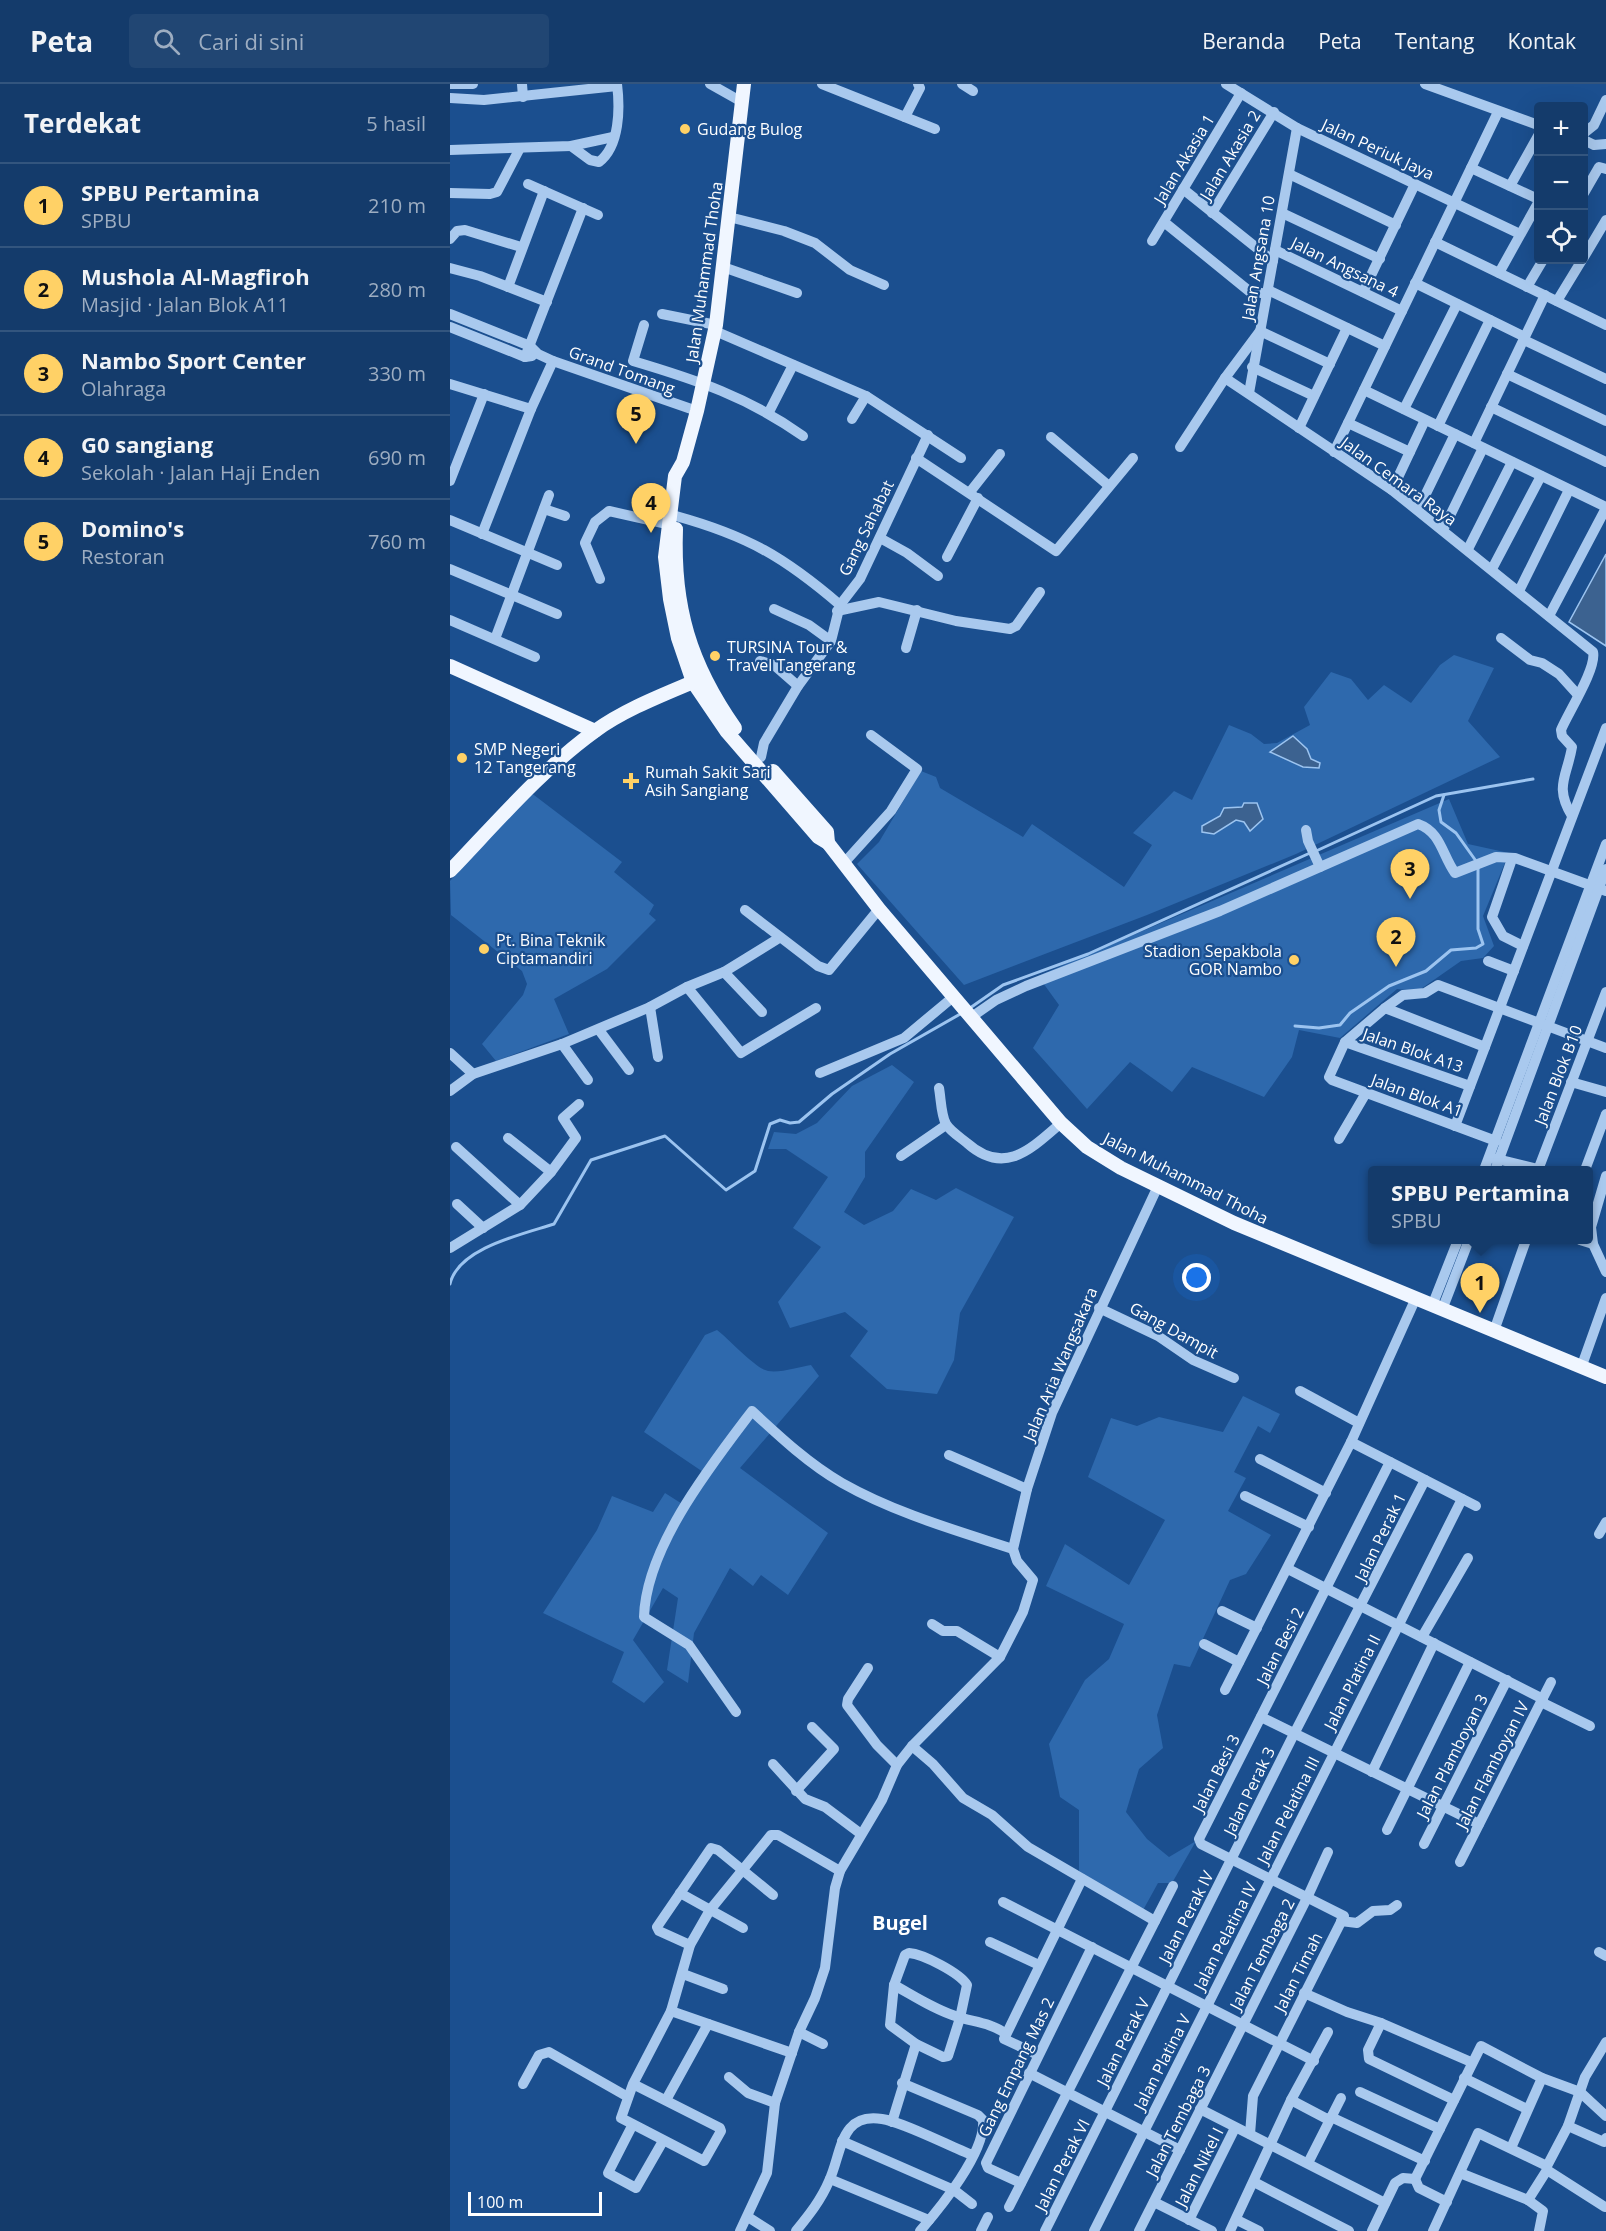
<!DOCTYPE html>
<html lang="id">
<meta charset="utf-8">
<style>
body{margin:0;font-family:"Open Sans",sans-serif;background:#214673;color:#f1f3f6}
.controls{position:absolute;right:18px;top:18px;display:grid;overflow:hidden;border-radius:6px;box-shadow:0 6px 24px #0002}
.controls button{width:54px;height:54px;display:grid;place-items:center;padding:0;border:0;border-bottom:2px solid #33557e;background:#143b6b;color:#f1f3f6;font:30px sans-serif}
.scale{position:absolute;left:18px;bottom:15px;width:134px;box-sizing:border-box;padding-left:6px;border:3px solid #fff;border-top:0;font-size:16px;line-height:21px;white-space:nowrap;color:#fff;-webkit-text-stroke:4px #1b4f8f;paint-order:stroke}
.you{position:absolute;left:747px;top:1194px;width:21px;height:21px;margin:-15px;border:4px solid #fff;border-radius:50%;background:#1a73e8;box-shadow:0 0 0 9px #1a73e833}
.badge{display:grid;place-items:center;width:39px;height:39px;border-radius:50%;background:#ffd166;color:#111;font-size:20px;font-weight:700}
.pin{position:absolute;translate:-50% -50px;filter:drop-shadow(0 2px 3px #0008)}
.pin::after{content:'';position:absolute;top:32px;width:21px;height:18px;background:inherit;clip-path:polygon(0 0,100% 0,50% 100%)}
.popup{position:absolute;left:918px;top:1082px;width:225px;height:78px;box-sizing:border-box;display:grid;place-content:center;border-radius:6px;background:#143b6b;filter:drop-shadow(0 2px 4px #0005);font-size:20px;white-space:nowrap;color:#9dadc1}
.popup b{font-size:22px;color:#f1f3f6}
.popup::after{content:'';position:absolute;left:50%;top:100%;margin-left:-12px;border:12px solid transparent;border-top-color:#143b6b}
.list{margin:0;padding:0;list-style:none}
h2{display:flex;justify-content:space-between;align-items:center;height:78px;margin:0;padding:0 24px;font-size:26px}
h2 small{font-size:20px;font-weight:400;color:#9dadc1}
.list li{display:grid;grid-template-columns:39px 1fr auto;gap:18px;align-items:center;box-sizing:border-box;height:84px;padding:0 24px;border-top:2px solid #33557e}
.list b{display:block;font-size:22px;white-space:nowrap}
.list p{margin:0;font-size:20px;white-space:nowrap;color:#9dadc1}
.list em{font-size:20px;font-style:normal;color:#9dadc1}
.icon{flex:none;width:33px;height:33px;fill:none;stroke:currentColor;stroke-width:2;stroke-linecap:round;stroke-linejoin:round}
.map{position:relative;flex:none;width:1156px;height:2147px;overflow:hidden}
header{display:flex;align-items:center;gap:36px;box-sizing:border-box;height:84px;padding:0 30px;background:#143b6b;border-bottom:2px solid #33557e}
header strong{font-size:28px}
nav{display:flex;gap:33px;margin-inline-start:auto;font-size:21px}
.search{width:420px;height:54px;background:#214673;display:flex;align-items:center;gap:15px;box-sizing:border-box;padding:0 21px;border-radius:6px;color:#9dadc1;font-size:22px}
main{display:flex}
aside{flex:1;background:#143b6b}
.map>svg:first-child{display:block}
.green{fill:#2e69ad}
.water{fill:#3c6290;stroke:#9cc4f0;stroke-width:1.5}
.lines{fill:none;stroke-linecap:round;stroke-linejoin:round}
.stream{stroke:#9cc4f0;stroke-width:3}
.minor{stroke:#a9c9ee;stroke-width:10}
.major{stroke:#f0f6ff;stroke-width:14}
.poi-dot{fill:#ffd166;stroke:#1b4f8f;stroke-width:2}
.labels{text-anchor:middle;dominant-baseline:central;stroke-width:4.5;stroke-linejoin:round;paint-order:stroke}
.poi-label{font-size:16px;fill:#fff;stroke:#1b4f8f;text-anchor:start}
.street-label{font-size:16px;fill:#fff;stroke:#1b4f8f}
.quarter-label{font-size:20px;font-weight:bold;fill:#fff;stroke:#1b4f8f}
</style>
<header>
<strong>Peta</strong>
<div class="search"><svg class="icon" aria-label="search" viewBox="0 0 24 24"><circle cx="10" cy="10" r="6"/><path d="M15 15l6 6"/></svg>Cari di sini</div>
<nav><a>Beranda</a><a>Peta</a><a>Tentang</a><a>Kontak</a></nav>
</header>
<main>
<aside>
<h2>Terdekat<small>5 hasil</small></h2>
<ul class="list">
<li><span class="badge">1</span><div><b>SPBU Pertamina</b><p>SPBU</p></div><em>210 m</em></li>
<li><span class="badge">2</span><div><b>Mushola Al-Magfiroh</b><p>Masjid · Jalan Blok A11</p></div><em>280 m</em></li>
<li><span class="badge">3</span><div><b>Nambo Sport Center</b><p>Olahraga</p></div><em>330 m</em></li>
<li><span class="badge">4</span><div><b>G0 sangiang</b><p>Sekolah · Jalan Haji Enden</p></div><em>690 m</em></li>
<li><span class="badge">5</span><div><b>Domino's</b><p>Restoran</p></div><em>760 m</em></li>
</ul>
</aside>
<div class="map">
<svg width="1156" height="2147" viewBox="0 0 1156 2147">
<rect width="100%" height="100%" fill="#1b4f8f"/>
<g class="green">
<polygon points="1004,571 1044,584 1018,637 1050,673 846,770 697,831 514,901 407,780 429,758 471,687 486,693 490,704 573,753 582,740 674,803 702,761 683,749 724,707 742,716 779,641 801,650 814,660 827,659 860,641 854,623 881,588 901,595 918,616 934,601 961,619 990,581"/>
<polygon points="80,708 172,778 164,788 204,821 199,830 206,836 157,885 104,915 119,950 46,977 32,960 73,911 77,900 72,887 1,831 0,797"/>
<polygon points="999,715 1018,760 1059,769 1033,832 1044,862 1033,874 1011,877 968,907 947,905 890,954 849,946 842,973 814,1013 742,983 722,1008 680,978 637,1025 583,964 609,921 588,892"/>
<polygon points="442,981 464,998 415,1068 415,1093 394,1128 414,1141 443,1127 461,1105 486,1116 506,1104 564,1133 510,1229 504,1276 487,1310 437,1305 400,1272 418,1247 395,1228 340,1244 328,1218 371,1163 343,1144 378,1093 336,1065 318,1065 324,1048 346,1050 367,1039 402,1002"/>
<path d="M267 1246C279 1255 306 1285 318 1287 331 1289 349 1283 361 1281L369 1292 290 1384 378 1449 338 1511 311 1491 303 1502 280 1484 244 1549 238 1599 217 1586 228 1514 213 1504 183 1556 214 1598 194 1619 162 1598 174 1568 93 1529 147 1446 162 1412 203 1428 215 1409 237 1423 259 1392 194 1348 255 1251Z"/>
<polygon points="793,1312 830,1330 820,1349 808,1342 784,1388 796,1394 778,1427 821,1451 796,1490 780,1496 740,1583 724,1580 707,1631 713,1664 689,1685 676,1728 697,1755 719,1773 746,1757 722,1799 708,1799 692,1828 629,1787 629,1726 610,1713 599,1660 635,1596 659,1575 674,1540 596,1502 615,1460 679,1501 715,1436 638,1393 661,1334 687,1342 709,1333 773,1348"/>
</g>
<g class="water">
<polygon points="1156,470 1156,562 1119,538"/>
<polygon points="843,652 857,665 861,675 870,679 869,684 853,683 820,668"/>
<polygon points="794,719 807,719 813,735 800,747 794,738 786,736 764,750 752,748 752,742 770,732 774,724 792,723"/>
</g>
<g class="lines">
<g class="stream">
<polyline points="994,711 989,726 991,738 1006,749 1026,777"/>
<polyline points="866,767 986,712 1083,695"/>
<polyline points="520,924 553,901 638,870 860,769"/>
<polyline points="845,942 869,944 890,941 900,929 939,902 976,887 1001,866 1026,864 1033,860 1028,845 1028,783"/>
<path d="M0 1200C8 1164 73 1150 104 1140L141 1076 215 1052 276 1106 305 1087 320 1040 330 1036 340 1039 349 1038 382 1010 440 970 512 929"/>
</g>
<g class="minor">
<polyline points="1,0 23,0"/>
<polyline points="72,0 73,13"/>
<polyline points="260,0 292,18"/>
<polyline points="372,0 485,45"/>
<polyline points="512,0 523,7"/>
<polyline points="776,0 847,44 1070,150"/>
<polyline points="975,0 1088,41"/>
<polyline points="0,14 34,16 167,2"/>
<polyline points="455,33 470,4 468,0"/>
<polyline points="1134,49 1144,41 1156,16"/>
<polyline points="1134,56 1144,61 1156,60"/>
<path d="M121 62 140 76 149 78C170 62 170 24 167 0"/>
<polyline points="0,66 121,62 163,53"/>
<polyline points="1021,84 1088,115"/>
<polyline points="839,90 946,141"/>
<polyline points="78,100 148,131"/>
<polyline points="1060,102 1088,52"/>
<polyline points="733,105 823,177"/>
<polyline points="0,109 40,110 47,108 70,64"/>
<polyline points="1134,109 1149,83 1156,85"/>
<polyline points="762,129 824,28"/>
<polyline points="832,129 930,175"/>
<polyline points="279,133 334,147 365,159 400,186 434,201"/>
<polyline points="714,138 799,207 817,210"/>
<polyline points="0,155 7,147 15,146 71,163"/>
<polyline points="702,157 791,9"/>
<polyline points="985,158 1156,241"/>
<polyline points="825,166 952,227"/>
<polyline points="1134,173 1156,136"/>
<polyline points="273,183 347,209"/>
<polyline points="0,184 30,192 97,218"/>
<polyline points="1049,189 1088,119"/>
<polyline points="965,199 1075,253"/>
<polyline points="58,203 94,107"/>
<polyline points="1077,203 1093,176"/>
<polyline points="818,206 935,262"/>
<polyline points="913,208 965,100"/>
<polyline points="1107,217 1132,176"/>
<polyline points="0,230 80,262 88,270 103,277 247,327"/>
<polyline points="212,230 266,241"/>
<path d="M194 241 183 277C247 296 298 313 353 352"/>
<polyline points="0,243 75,273 82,272"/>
<polyline points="265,247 416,312 511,374"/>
<polyline points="1074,256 1156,295"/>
<polyline points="75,273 133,124"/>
<path d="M880 280 810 247 775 294 942 406 1143 568C1147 584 1118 629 1111 646L1112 652 1122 663C1117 693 1104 702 1122 732"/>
<polyline points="802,283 864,312"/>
<polyline points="1057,290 1156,337"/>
<polyline points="0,300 81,325"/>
<polyline points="914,306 1156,423"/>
<polyline points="799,309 847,44"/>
<polyline points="1041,323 1156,378"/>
<polyline points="954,325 1007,220"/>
<polyline points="319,328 343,281"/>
<polyline points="402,335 416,312"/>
<polyline points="898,339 960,368"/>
<polyline points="988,342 1040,236"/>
<polyline points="849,344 897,244"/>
<polyline points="601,353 659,402"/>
<polyline points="1024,359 1095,211"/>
<polyline points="730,363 775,294"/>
<polyline points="884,368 1048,28"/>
<polyline points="466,374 606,467 683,374"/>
<polyline points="0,397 34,310"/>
<polyline points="942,406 975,336"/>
<polyline points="520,408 550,370"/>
<polyline points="94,425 115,432"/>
<polyline points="968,426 1005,350"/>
<path d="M226 432C298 452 334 473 390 521"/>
<polyline points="0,436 107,481"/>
<polyline points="993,446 1033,364"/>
<polyline points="32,450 81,325 103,277"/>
<polyline points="430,454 457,469 488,492"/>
<polyline points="1018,465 1062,378"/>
<polyline points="497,473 528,414"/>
<polyline points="0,485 107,530"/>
<polyline points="1042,485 1091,392"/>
<polyline points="150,495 135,459 145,438 159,427 217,440"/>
<polyline points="1069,507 1119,406"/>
<polyline points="324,525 359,541 381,557"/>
<polyline points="387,527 429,518 506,537 560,545 566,542 590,508"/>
<polyline points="1099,532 1156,424"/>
<polyline points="0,536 85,573"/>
<polyline points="1051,554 1080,576 1092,579 1109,590 1128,611"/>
<polyline points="45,555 99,411"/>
<polyline points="456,564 467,526"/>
<polyline points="310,577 324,581 348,602"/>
<polyline points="311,673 314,659 348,602 381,557 390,521 410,495 478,351"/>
<polyline points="856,746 858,757 870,783"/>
<polyline points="1062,775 1042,833 1053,852 1073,862"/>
<polyline points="394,779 441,727 467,685 421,651"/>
<polyline points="295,826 368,882 379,886 429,825"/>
<polyline points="1038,877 1064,887"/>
<polyline points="274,888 312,928"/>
<polyline points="237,903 291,969 366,924"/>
<polyline points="200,923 208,973"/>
<polyline points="935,924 1035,963"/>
<path d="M520 934 546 916 576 902 770 827 968 740C991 748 992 771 1005 789L1046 773 1065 774 1156 807"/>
<polyline points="149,946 179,986"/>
<polyline points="895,958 1020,1002"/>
<polyline points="112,960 138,996"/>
<polyline points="0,969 23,990"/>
<polyline points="370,989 454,954 502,914"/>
<polyline points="1121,998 1156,1008"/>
<path d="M489 1004C491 1015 491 1031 496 1040 500 1047 511 1054 517 1059 554 1092 580 1066 611 1039"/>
<polyline points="0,1007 23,990 112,960 200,923 237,903 274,888 329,854"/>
<polyline points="1005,1042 1156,644"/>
<polyline points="58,1054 101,1088"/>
<polyline points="889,1055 916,1009"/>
<polyline points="1046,1057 882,996 879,993 895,958 935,924 953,911 975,909 988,901 1156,964"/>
<polyline points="6,1063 70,1121"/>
<polyline points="451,1072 496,1041"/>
<polyline points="1043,1074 1092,1086"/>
<polyline points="1034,1086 1156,760"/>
<polyline points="1045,1086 1156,785"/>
<polyline points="1088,1086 1156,908"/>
<polyline points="1135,1086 1156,1030"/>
<polyline points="1156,1092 1141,1143 1143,1160 1156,1188"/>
<polyline points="7,1120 33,1144"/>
<polyline points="1130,1156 1143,1160"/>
<polyline points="0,1164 70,1121 101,1088 126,1054 113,1034 129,1020"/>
<polyline points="982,1222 1008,1156"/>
<polyline points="649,1224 708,1252 743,1276 784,1294"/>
<polyline points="992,1226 1019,1156"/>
<polyline points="1044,1247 1076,1156"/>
<polyline points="1131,1284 1156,1214"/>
<polyline points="850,1307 909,1339"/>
<polyline points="901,1358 1026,1422"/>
<polyline points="499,1371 577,1405"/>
<polyline points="810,1375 876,1409"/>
<polyline points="795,1412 859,1443"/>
<polyline points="1149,1450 1156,1438"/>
<polyline points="838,1485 1093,1615"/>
<polyline points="772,1527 807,1544"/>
<polyline points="482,1540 493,1547 507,1547 550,1573"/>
<polyline points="972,1553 1018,1474"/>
<polyline points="754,1560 789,1578"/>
<polyline points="418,1584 398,1615 397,1621 427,1661 447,1681"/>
<polyline points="775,1606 901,1358 965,1216"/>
<polyline points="1091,1618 1140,1642"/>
<path d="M286 1628 239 1561 194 1533C196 1463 261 1381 302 1327 330 1353 359 1380 392 1399 445 1429 505 1446 563 1465"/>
<polyline points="811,1633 1029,1740"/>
<polyline points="462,1662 483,1680 513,1714 542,1731 578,1763 705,1837"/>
<polyline points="323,1680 355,1715 375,1723 411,1750"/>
<polyline points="922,1688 984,1559"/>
<polyline points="346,1707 384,1665 362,1643"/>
<polyline points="937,1746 1020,1578"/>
<polyline points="974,1760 1057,1596"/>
<polyline points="1010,1778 1101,1598"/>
<polyline points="230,1809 293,1844"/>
<polyline points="553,1818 864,1977"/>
<polyline points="891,1837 907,1839 923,1827 940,1826 947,1821"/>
<polyline points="540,1858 589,1881"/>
<polyline points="240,1861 209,1847 207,1843 261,1764 268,1766 323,1811"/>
<polyline points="1149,1868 1156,1872"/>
<path d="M459 1869C473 1870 510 1889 517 1901L510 1934 498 1972 493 1973 466 1960 440 1941 444 1901 455 1871Z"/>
<polyline points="233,1890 273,1905"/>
<path d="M444 1901C464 1912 485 1926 508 1933 524 1938 542 1939 556 1950"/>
<polyline points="854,1909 897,1928 931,1939 1021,1978"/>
<polyline points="221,1927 342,1969"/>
<polyline points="931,1939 918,1966 919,1975 1004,2016"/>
<polyline points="349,1948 373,1960"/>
<polyline points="588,1971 554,1955 632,1795"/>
<polyline points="579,1989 730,2066"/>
<polyline points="279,1993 298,2009 325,2019"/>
<polyline points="1014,1994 1077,2025"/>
<path d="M452 1999 528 2031 533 2036C536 2068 490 2124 470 2147"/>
<polyline points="73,2000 89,1971 99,1968 178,2013"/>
<polyline points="183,2000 270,2044 271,2047 254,2077 171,2034 183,2000 221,1927 240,1861 260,1826 321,1751 328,1751 390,1787"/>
<polyline points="910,2008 990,2045"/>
<polyline points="216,2016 258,1940"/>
<polyline points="841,2016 879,2036"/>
<polyline points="750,2025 935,2119"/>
<polyline points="881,2033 975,2077"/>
<polyline points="442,2038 466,1960"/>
<polyline points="182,2042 158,2089 186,2104 213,2057"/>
<polyline points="1118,2042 1154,2058 1156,2054"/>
<polyline points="800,2050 803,2012 894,1832 751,1760 749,1755 940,1378"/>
<polyline points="392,2057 504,2106 522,2120"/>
<polyline points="1061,2064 1092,1994"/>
<polyline points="858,2079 891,2014"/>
<polyline points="1010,2089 1078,2116 1097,2086"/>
<polyline points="380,2095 479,2136"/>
<polyline points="965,2095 1031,1962 1092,1994 1130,2008 1156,2032"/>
<polyline points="965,2095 969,2104 997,2118"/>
<polyline points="804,2098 899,2147"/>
<polyline points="571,2099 538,2084 536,2079 642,1863"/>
<polyline points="1078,2116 1093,2127 1089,2147"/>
<polyline points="704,2118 762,2147"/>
<polyline points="559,2123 723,1802"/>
<polyline points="1155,2123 1097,2086 1097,2082 1118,2042 1135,1993 1156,1958"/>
<polyline points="298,2133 320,2147"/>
<polyline points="739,2136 785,2044"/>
<polyline points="787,2136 809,2147"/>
<polyline points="290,2147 317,2089 325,2019 349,1948 365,1914 375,1884 385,1804 390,1787 432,1716 447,1681 462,1662 550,1573 573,1528 583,1496 567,1477 563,1465 577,1405 602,1329 708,1102"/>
<path d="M346 2147C359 2131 371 2116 379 2097 392 2070 389 2028 432 2035 453 2038 499 2062 522 2071"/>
<polyline points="531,2147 538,2133"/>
<polyline points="595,2147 844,1650 975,1396"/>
<polyline points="644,2147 1012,1415"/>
<polyline points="689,2147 857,1814 878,1768"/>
<polyline points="780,2147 841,2016 878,1948"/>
<polyline points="922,2147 945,2099 953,2094 965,2095"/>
<polyline points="983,2147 1028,2049 1097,2082"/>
</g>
<g class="major">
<polyline points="294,0 266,241 247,327 233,378 225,392 215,473 220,515 228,554 243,598 277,648 368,753 378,759 429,825 611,1039 637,1063 671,1084 784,1139 1156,1293"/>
<path d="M226 445C223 523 240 580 285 644"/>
<polyline points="0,582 145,647"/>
<polyline points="323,687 377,748 378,759"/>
<path d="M0 787C46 739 91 686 145 647 174 626 210 612 243 598"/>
</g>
</g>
<g class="poi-dot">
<circle cx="235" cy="45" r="6"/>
<circle cx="265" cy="572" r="6"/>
<circle cx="12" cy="674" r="6"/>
<path d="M178 688h6v6h6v6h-6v6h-6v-6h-6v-6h6z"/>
<circle cx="34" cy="865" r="6"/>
<circle cx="844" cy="876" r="6"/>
</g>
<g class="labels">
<g class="poi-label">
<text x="247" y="45">Gudang Bulog</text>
<text x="277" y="563">TURSINA Tour &amp;<tspan x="277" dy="18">Travel Tangerang</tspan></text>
<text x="24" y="665">SMP Negeri<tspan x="24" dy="18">12 Tangerang</tspan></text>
<text x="195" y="688">Rumah Sakit Sari<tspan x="195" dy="18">Asih Sangiang</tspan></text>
<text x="46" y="856">Pt. Bina Teknik<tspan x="46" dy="18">Ciptamandiri</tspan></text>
<text x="832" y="867" text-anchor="end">Stadion Sepakbola<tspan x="832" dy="18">GOR Nambo</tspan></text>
</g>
<g class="street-label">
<text transform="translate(928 65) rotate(25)">Jalan Periuk Jaya</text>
<text transform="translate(780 71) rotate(-59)">Jalan Akasia 2</text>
<text transform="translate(734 75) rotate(-59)">Jalan Akasia 1</text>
<text transform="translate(808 174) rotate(-80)">Jalan Angsana 10</text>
<text transform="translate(895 183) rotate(26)">Jalan Angsana 4</text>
<text transform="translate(254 188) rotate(-82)">Jalan Muhammad Thoha</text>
<text transform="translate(172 286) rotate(20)">Grand Tomang</text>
<text transform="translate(949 397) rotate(36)">Jalan Cemara Raya</text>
<text transform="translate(416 444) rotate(-64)">Gang Sahabat</text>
<text transform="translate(963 966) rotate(19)">Jalan Blok A13</text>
<text transform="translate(1108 991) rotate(-69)">Jalan Blok B10</text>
<text transform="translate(967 1011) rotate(20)">Jalan Blok A1</text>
<text transform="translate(736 1094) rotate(27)">Jalan Muhammad Thoha</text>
<text transform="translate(724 1246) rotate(29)">Gang Dampit</text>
<text transform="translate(610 1280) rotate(-67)">Jalan Aria Wangsakara</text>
<text transform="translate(930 1453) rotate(-64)">Jalan Perak 1</text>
<text transform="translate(830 1562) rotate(-63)">Jalan Besi 2</text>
<text transform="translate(902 1598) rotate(-63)">Jalan Platina II</text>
<text transform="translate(1002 1672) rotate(-63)">Jalan Plamboyan 3</text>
<text transform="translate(1042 1681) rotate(-63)">Jalan Flamboyan IV</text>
<text transform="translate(766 1689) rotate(-63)">Jalan Besi 3</text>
<text transform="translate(799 1707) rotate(-64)">Jalan Perak 3</text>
<text transform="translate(838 1726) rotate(-63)">Jalan Pelatina III</text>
<text transform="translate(736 1833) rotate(-63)">Jalan Perak IV</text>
<text transform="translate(775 1852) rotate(-63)">Jalan Pelatina IV</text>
<text transform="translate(812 1870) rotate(-63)">Jalan Tembaga 2</text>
<text transform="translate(848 1888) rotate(-63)">Jalan Timah</text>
<text transform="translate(673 1958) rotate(-63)">Jalan Perak V</text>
<text transform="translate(712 1978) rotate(-63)">Jalan Platina V</text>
<text transform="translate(566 1983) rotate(-64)">Gang Empang Mas 2</text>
<text transform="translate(728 2037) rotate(-63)">Jalan Tembaga 3</text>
<text transform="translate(612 2081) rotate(-63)">Jalan Perak VI</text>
<text transform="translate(749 2083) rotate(-63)">Jalan Nikel I</text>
</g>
<g class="quarter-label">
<text x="450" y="1838">Bugel</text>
</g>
</g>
</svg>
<div class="controls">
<button>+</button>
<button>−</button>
<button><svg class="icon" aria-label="locate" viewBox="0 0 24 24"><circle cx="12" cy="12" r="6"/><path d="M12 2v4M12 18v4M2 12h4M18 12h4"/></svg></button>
</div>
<div class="scale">100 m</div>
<div class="you"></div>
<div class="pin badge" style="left:1030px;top:1229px">1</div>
<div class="popup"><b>SPBU Pertamina</b>SPBU</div>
<div class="pin badge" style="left:946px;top:883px">2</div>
<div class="pin badge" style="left:960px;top:815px">3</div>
<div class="pin badge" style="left:201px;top:449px">4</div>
<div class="pin badge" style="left:186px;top:360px">5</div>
</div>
</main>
